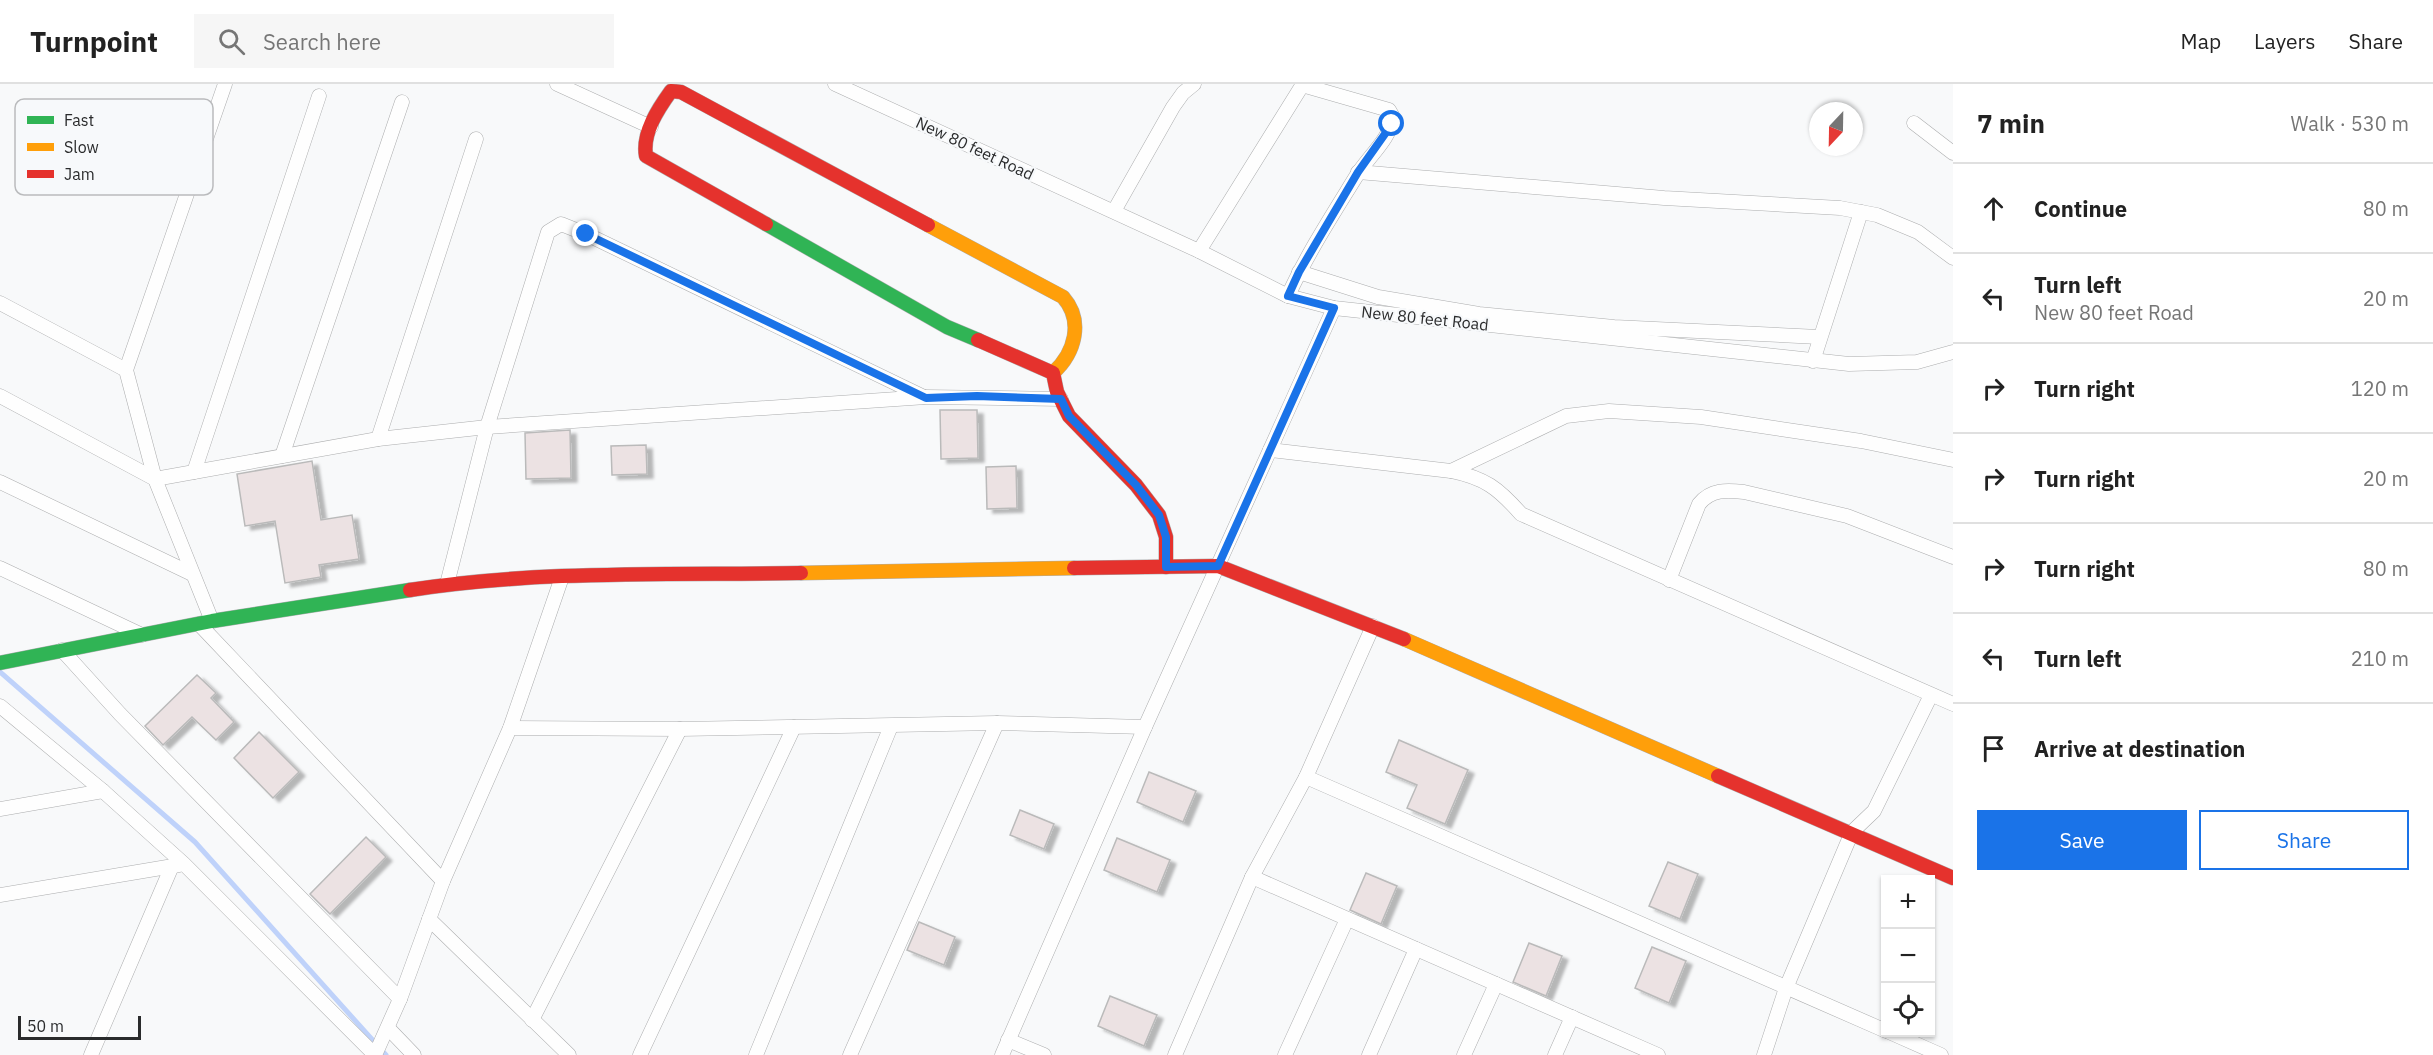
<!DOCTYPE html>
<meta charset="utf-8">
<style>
body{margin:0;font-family:"IBM Plex Sans",sans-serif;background:#f6f6f6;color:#222}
.controls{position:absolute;right:18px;bottom:18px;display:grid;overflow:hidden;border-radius:0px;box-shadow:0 2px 4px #0004}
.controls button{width:54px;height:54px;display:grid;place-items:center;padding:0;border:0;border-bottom:2px solid #e0e0e0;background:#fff;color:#222;font:30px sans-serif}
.compass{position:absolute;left:1809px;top:18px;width:54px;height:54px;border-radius:50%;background:#fff;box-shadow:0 2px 4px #0004;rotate:202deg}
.scale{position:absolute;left:18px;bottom:15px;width:123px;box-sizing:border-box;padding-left:6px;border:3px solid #2a2b2c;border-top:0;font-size:16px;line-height:21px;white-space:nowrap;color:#2a2b2c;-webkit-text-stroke:4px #f7f9fb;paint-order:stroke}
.stop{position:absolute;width:18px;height:18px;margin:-14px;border:4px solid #1a73e8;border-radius:50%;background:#fff}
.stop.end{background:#1a73e8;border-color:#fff;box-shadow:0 2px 6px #0008}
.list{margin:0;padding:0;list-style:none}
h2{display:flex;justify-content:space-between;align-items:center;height:78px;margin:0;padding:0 24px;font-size:26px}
h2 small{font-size:20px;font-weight:400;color:#767676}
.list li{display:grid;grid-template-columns:39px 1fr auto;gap:18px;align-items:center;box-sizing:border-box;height:90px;padding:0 24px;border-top:2px solid #e0e0e0}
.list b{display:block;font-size:22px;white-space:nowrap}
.list p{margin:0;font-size:20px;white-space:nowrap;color:#767676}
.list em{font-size:20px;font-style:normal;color:#767676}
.actions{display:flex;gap:12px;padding:18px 24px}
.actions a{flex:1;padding:14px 0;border:2px solid #1a73e8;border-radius:0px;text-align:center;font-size:21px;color:#1a73e8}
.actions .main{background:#1a73e8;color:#fff}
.icon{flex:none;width:33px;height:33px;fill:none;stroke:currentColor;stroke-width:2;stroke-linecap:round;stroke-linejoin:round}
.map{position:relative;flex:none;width:1953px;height:971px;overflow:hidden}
header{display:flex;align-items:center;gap:36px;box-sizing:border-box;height:84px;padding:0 30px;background:#fff;border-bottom:2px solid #e0e0e0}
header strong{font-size:28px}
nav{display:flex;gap:33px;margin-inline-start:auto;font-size:21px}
.search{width:420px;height:54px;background:#f6f6f6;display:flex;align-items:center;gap:15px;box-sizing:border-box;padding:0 21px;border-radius:0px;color:#767676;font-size:22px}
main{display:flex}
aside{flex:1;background:#fff}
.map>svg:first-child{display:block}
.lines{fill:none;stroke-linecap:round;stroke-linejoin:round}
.stream{stroke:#bfd2fa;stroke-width:5}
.building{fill:#ece2e3;stroke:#bababa;stroke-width:1.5;filter:url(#shadow)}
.street-casing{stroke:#acadae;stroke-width:15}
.fast-casing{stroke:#acadae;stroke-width:15}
.slow-casing{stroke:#acadae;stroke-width:15}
.jam-casing{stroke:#acadae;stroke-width:15}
.street{stroke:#fefefe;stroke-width:14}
.fast{stroke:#30b455;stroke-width:14}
.slow{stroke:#ff9f0a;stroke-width:14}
.jam{stroke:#e5322d;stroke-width:14}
.route{stroke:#1a73e8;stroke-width:8}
.labels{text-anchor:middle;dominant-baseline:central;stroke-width:4.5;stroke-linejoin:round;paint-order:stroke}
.street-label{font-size:16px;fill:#2a2b2c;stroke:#f7f9fb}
.key{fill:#f7f9fb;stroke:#babbbd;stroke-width:1.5}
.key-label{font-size:16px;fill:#2a2b2c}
</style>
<header>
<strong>Turnpoint</strong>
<div class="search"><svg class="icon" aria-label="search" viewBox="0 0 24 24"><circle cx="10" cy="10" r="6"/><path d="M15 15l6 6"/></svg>Search here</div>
<nav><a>Map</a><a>Layers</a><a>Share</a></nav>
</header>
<main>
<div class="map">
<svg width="1953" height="971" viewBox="0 0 1953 971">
<defs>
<filter id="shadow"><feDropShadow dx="6" dy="4" stdDeviation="1.5" flood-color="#0004"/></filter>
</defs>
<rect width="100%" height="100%" fill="#f8f9fa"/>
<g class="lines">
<polyline class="stream" points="0,588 195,758 386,971"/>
</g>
<g class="building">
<polygon points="940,326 977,326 978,374 941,375"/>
<polygon points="570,346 571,394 526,395 525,349"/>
<polygon points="646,361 647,390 612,391 611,362"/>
<polygon points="312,377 321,436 352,431 359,475 319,481 321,493 285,499 275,437 245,442 237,390"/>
<polygon points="1016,382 1017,424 987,425 986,383"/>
<polygon points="197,591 216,609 211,614 234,638 216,656 192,633 163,661 145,642"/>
<polygon points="259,648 299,688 273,714 234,674"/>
<polygon points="1399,656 1468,686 1445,740 1407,724 1417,701 1386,688"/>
<polygon points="1149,688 1196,707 1183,738 1137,718"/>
<polygon points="1020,726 1054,740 1044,765 1010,751"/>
<polygon points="366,753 386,773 330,830 310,810"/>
<polygon points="1117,754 1170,776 1157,808 1104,786"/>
<polygon points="1668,778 1698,790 1680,835 1649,822"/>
<polygon points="1366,789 1397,802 1381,840 1350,826"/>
<polygon points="919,838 955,853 944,881 907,866"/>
<polygon points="1529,859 1562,872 1546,912 1513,898"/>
<polygon points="1652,863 1686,877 1669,919 1635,904"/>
<polygon points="1110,912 1157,931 1144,962 1098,942"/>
</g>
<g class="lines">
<g class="street-casing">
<g id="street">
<polyline points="557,0 651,43"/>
<polyline points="835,0 1199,167 1288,212 1334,224 1849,280 1917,278 1953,268"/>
<polyline points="1914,39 1953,69"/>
<polyline points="1358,88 1664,114 1840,124 1877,131 1918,148 1953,174"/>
<polyline points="1114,127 1173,23 1183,9 1194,0"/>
<polyline points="1199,167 1303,0"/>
<polyline points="1299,188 1378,213 1479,230 1614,243 1819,253"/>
<path d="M1288 212C1307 170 1333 130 1357 91 1368 73 1391 54 1393 33L1389 26 1302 1"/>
<polyline points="0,219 126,286"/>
<polyline points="1813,277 1861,128"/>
<polyline points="0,312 155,395 378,355 487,343 926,313 1061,315"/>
<polyline points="378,355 476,55"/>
<path d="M1270 366 1451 387C1485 394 1498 404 1521 430L1953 620"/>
<polyline points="282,372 402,18"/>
<polyline points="1451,387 1566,332 1609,327 1701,333 1861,357 1953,376"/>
<polyline points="194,388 319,12"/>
<polyline points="0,398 192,490"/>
<polyline points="0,484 142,551"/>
<path d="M1669 496 1699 420C1711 405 1727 406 1744 408L1847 432 1953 473"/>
<polyline points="447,500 487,343 548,148 561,140 586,150 924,313"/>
<polyline points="212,537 155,395 126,286 225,0"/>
<polyline points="199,540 443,797"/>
<polyline points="0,622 103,707 184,780 375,971 400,915 120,630 62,566"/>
<polyline points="510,644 680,645 997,639 1145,643"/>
<polyline points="1306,693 1886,947"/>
<polyline points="0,725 103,707"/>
<polyline points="1252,793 1658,971"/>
<polyline points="0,811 179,781"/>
<polyline points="429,835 569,971"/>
<polyline points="400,915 443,797 510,644 562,493"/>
<polyline points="532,936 680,645"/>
<polyline points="388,944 414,971"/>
<polyline points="1889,948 1941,971"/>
<polyline points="1008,956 1044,971"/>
<polyline points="91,971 172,782"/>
<polyline points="640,971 794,643"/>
<polyline points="756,971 891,642"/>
<polyline points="850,971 997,639"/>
<polyline points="1002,971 1145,643 1334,224"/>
<polyline points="1175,971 1252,793 1306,693 1373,542"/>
<polyline points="1285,971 1347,835"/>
<polyline points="1369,971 1416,865"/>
<polyline points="1464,971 1496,900"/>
<polyline points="1555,971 1572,933"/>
<polyline points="1764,971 1786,904 1852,748 1874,727 1931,611"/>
</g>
</g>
<g class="fast-casing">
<g id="fast">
<polyline points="766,140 947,243 978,256"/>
<polyline points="0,579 212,537 410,506"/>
</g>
</g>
<g class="slow-casing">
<g id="slow">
<path d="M928 141 1063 213C1084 237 1075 269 1053 289"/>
<polyline points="801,489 1074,484"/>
<polyline points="1404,555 1718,692"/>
</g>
</g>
<g class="jam-casing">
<g id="jam">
<path d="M766 140 646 72C642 49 658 25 671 7L681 8 928 141"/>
<polyline points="978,256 1053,289 1057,308 1069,332 1136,401 1159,431 1166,453 1166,483"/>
<polyline points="1074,484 1218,482 1404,555"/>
<path d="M410 506C538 486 671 491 801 489"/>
<polyline points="1718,692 1953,794"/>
</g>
</g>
<use href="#street" class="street"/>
<use href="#fast" class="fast"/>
<use href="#slow" class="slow"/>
<use href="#jam" class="jam"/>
</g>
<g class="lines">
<polyline class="route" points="586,150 926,314 977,312 1061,315 1069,332 1136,401 1159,431 1166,453 1166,483 1218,482 1334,224 1288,212 1299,188 1358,88 1392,40"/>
</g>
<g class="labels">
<g class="street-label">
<text transform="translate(975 64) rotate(25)">New 80 feet Road</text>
<text transform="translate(1425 234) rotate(6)">New 80 feet Road</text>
</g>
</g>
<rect x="15" y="15" width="198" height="96" rx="9" class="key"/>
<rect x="27" y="32" width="27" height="8" fill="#30b455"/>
<rect x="27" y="59" width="27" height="8" fill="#ff9f0a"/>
<rect x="27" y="86" width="27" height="8" fill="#e5322d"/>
<g class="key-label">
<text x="64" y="42">Fast</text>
<text x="64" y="69">Slow</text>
<text x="64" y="96">Jam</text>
</g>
</svg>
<div class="controls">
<button>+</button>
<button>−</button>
<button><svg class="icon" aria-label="locate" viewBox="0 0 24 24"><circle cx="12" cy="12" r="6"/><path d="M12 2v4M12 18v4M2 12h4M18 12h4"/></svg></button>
</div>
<svg class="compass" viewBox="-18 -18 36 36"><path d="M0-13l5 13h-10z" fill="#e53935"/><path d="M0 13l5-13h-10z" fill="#767676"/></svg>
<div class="scale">50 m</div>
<div class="stop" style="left:1392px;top:40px"></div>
<div class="stop end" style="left:586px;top:150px"></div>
</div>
<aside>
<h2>7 min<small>Walk · 530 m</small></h2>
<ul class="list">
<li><svg class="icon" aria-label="ahead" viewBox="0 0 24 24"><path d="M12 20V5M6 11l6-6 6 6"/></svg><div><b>Continue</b></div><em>80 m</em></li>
<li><svg class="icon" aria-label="left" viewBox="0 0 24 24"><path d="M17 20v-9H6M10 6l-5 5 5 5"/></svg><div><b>Turn left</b><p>New 80 feet Road</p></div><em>20 m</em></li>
<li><svg class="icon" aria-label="right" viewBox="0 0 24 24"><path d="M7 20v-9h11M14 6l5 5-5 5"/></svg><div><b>Turn right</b></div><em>120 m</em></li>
<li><svg class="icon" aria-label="right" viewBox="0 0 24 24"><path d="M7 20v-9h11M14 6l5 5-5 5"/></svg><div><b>Turn right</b></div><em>20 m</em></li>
<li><svg class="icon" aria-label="right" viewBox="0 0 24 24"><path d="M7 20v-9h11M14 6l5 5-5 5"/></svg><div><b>Turn right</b></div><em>80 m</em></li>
<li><svg class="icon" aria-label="left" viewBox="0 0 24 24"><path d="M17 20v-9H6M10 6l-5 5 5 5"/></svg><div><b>Turn left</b></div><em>210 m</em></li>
<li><svg class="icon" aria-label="arrive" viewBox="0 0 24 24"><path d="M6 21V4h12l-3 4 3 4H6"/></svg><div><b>Arrive at destination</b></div></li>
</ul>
<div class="actions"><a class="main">Save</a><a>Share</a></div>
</aside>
</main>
